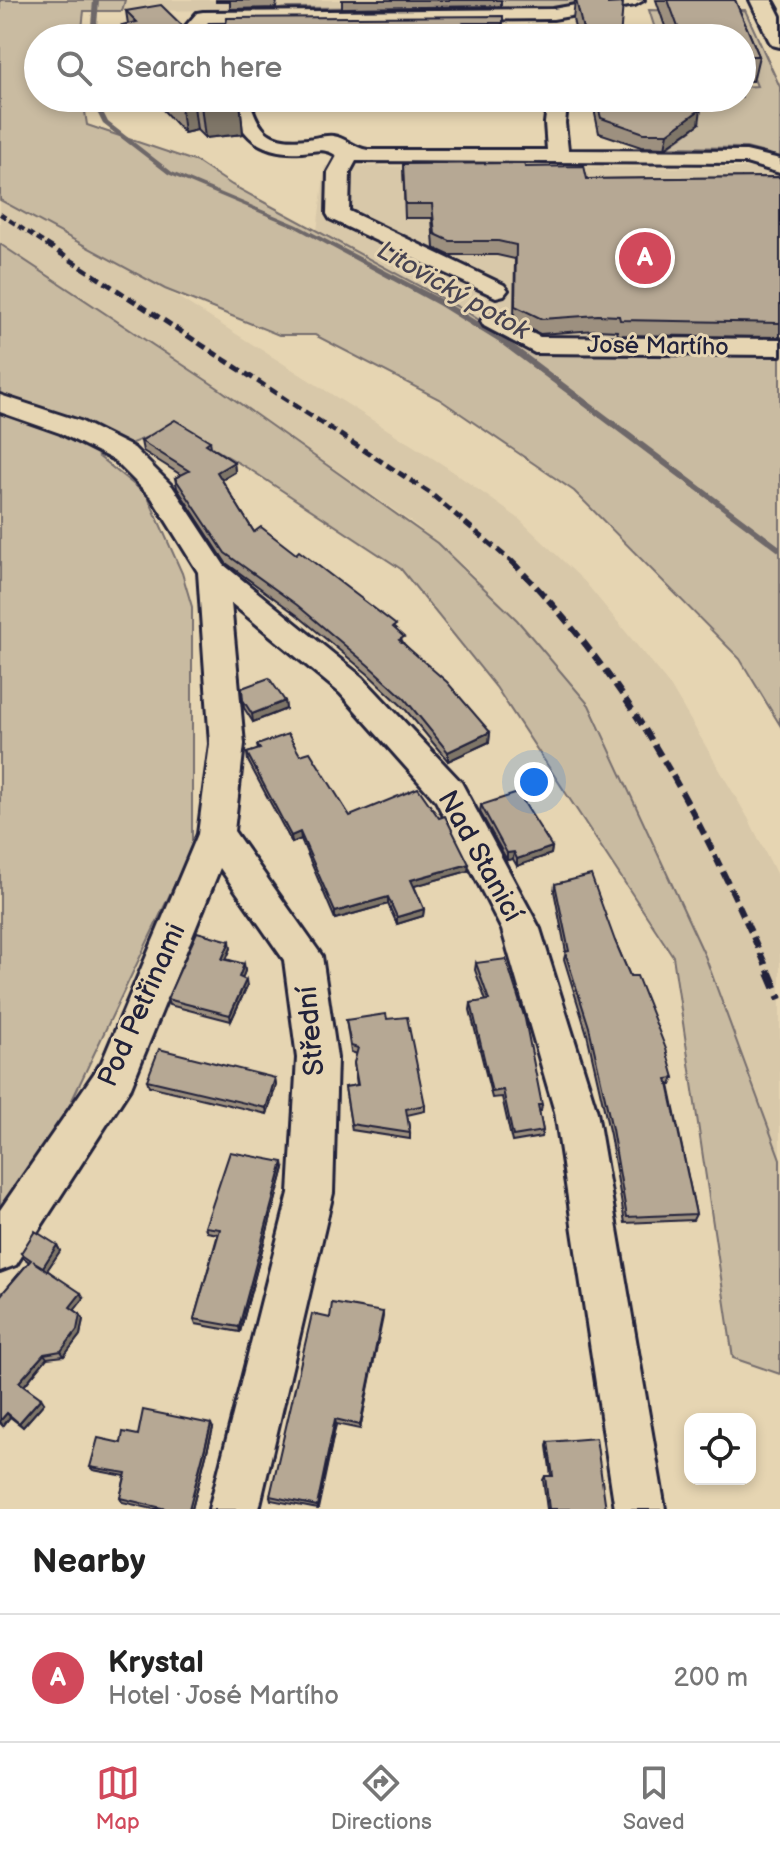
<!DOCTYPE html>
<meta charset="utf-8">
<style>
body{margin:0;font-family:"Balsamiq Sans",sans-serif;background:#f6f6f6;color:#222}
.controls{position:absolute;right:24px;bottom:24px;display:grid;overflow:hidden;border-radius:16px;box-shadow:0 4px 12px #0003}
.controls button{width:72px;height:72px;display:grid;place-items:center;padding:0;border:0;border-bottom:2px solid #e0e0e0;background:#fff;color:#222;font:40px sans-serif}
.you{position:absolute;left:534px;top:782px;width:28px;height:28px;margin:-20px;border:6px solid #fff;border-radius:50%;background:#1a73e8;box-shadow:0 0 0 12px #1a73e833}
.badge{display:grid;place-items:center;width:52px;height:52px;border-radius:50%;background:#d1495b;color:#fff;font-size:26px;font-weight:700}
.pin{position:absolute;translate:-50% -50%;border:4px solid #fff;box-shadow:0 2px 8px #0006}
.list{margin:0;padding:0;list-style:none}
h2{display:flex;justify-content:space-between;align-items:center;height:104px;margin:0;padding:0 32px;font-size:34px}
h2 small{font-size:26px;font-weight:400;color:#767676}
.list li{display:grid;grid-template-columns:52px 1fr auto;gap:24px;align-items:center;box-sizing:border-box;height:128px;padding:0 32px;border-top:2px solid #e0e0e0}
.list b{display:block;font-size:30px;white-space:nowrap}
.list p{margin:0;font-size:26px;white-space:nowrap;color:#767676}
.list em{font-size:26px;font-style:normal;color:#767676}
.icon{flex:none;width:44px;height:44px;fill:none;stroke:currentColor;stroke-width:2;stroke-linecap:round;stroke-linejoin:round}
.map{position:relative;flex:none;width:780px;height:1509px;overflow:hidden}
.search{position:absolute;background:#fff;box-shadow:0 4px 12px #0003;left:24px;right:24px;top:24px;height:88px;display:flex;align-items:center;gap:20px;box-sizing:border-box;padding:0 28px;border-radius:44px;color:#767676;font-size:30px}
.sheet{height:232px;background:#fff}
nav{display:flex;justify-content:space-around;align-items:center;box-sizing:border-box;height:112px;border-top:2px solid #e0e0e0;background:#fff;font-size:22px;color:#767676}
nav a{display:grid;justify-items:center;gap:4px}
nav .on{color:#d1495b}
.map>svg:first-child{display:block}
.built{fill:#d8c8a9}
.green{fill:#c9bba1;stroke:#766e6e;stroke-width:2}
.lines{fill:none;stroke-linecap:round;stroke-linejoin:round}
.stream{fill:#6e6769;fill-rule:evenodd}
.minor-casing{stroke:#22223b;stroke-width:6}
.major-casing{stroke:#22223b;stroke-width:6}
.minor{fill:#e6d5b2;fill-rule:evenodd}
.major{fill:#e6d5b2;fill-rule:evenodd}
.tram{stroke:#22223b;stroke-width:2}
.rail-far3{stroke:#22223b;stroke-width:4;stroke-dasharray:7 4;stroke-linecap:butt}
.rail-far2{stroke:#22223b;stroke-width:5;stroke-dasharray:9 5;stroke-linecap:butt}
.rail-far1{stroke:#22223b;stroke-width:6;stroke-dasharray:12 6;stroke-linecap:butt}
.rail{stroke:#22223b;stroke-width:8;stroke-dasharray:16 8;stroke-linecap:butt}
.wall{fill:#9d907f;stroke:#22223b;stroke-width:2}
.shaded-wall{fill:#7f7668;stroke:#22223b;stroke-width:2}
.building{fill:#b6a894;stroke:#22223b;stroke-width:2}
.labels{text-anchor:middle;dominant-baseline:central;stroke-width:6;stroke-linejoin:round;paint-order:stroke}
.far-street-label{font-size:24px;fill:#22223b;stroke:#e6d5b2}
.far-water-label{font-size:26px;font-style:italic;fill:#484452;stroke:#e6d5b2}
.street-label{font-size:28px;fill:#22223b;stroke:#e6d5b2}
</style>
<div class="map">
<svg width="780" height="1509" viewBox="0 0 780 1509">
<rect width="100%" height="100%" fill="#e6d5b2"/>
<filter id="ink" filterUnits="userSpaceOnUse"><feTurbulence type="fractalNoise" baseFrequency=".0125" numOctaves="2"/><feDisplacementMap in="SourceGraphic" scale="16" xChannelSelector="R" yChannelSelector="G"/><feConvolveMatrix kernelMatrix="1 2 1 2 8 2 1 2 1" color-interpolation-filters="sRGB"/></filter>
<g filter="url(#ink)">
<g class="built">
<polygon points="125,0 594,0 546,8 122,11"/>
<polygon points="325,166 780,168 780,354 526,350 462,309 317,231"/>
<polygon points="0,200 165,289 445,466 518,518 585,582 671,687 748,818 780,881 780,1159 705,956 589,704 517,620 467,569 417,526 205,379 0,244"/>
</g>
<g class="green">
<polygon points="0,0 125,0 122,11 84,11 81,38 38,38 38,98 83,98 87,125 197,162 232,185 462,309 526,350 780,354 780,725 740,659 574,491 439,399 315,335 279,335 165,289 0,200"/>
<polygon points="476,0 598,0 595,4 546,8 263,11 288,8 447,7"/>
<polygon points="649,10 687,11 661,13 664,23 696,11 745,10 780,87 780,157 746,148 668,147 693,129 695,98 742,98 742,87 757,86 742,50 742,38 653,38 657,35"/>
<polygon points="0,244 218,388 437,543 517,620 589,705 705,956 780,1159 780,1374 733,1358 673,956 496,687 401,569 254,472 176,426 98,456 147,495 182,573 192,607 192,848 63,1119 0,1219"/>
</g>
<g class="lines">
<g class="stream">
<polygon points="93,0 99,0 96,38 90,38"/>
<polygon points="90,98 96,98 108,122 172,172 298,225 444,301 507,340 780,546 780,553 501,344 438,305 294,227 168,174 103,124"/>
</g>
<g class="minor-casing">
<g id="minor">
<polygon points="604,0 644,0 635,5 553,19 208,22 197,38 179,38 178,35 197,13 203,12 553,9"/>
<path d="M229 98H249C259 133 270 143 308 139 316 138 325 135 333 136 346 138 354 148 368 150H547L545 123 548 98H568L565 123 568 150 746 151 780 159V173L746 163 356 161 350 172 349 211 504 285 508 290 504 295 496 297 330 219 327 214 328 172 337 156C325 147 316 151 302 152 260 155 239 136 229 98Z"/>
<polygon points="493,314 540,337 780,339 780,355 535,353 484,326 481,321 484,316"/>
<polygon points="0,395 80,421 134,448 172,486 224,565 362,677 461,782 540,929 597,1112 665,1509 615,1509 555,1112 502,930 436,801 340,693 231,603 244,744 234,831 322,956 337,1058 333,1193 259,1509 209,1509 289,1193 297,1058 284,960 220,868 131,1087 16,1265 0,1271 0,1210 102,1062 198,834 210,744 198,572 152,498 114,460 60,433 0,412"/>
</g>
</g>
<g class="major-casing">
<polygon id="major" points="750,0 772,0 780,16 780,47 772,45 769,40"/>
</g>
<use href="#minor" class="minor"/>
<use href="#major" class="major"/>
<polyline class="tram" points="775,0 780,9"/>
<polyline class="rail-far3" points="0,214 49,246"/>
<polyline class="rail-far2" points="46,244 430,493 513,563"/>
<path class="rail-far1" d="M511 561C632 680 703 822 770 975"/>
<polyline class="rail" points="769,973 780,999"/>
</g>
<g class="wall">
<polygon points="216,0 277,0 276,8 230,9 230,2 216,2"/>
<polygon points="342,0 501,0 501,6 342,8"/>
<polygon points="575,0 608,0 620,38 577,38 573,19"/>
<polygon points="656,0 735,0 759,56 753,81 742,81 742,38 669,38"/>
<polygon points="126,11 195,38 124,38 122,25 128,24"/>
<polygon points="503,16 502,29 224,38"/>
<polygon points="152,98 238,98 240,101 243,134 205,138 197,130 184,133"/>
<polygon points="596,99 699,124 665,148 641,147 599,133 595,114"/>
<polygon points="403,164 525,167 587,179 780,177 780,337 618,335 617,331 596,330 540,334 514,321 515,259 497,255 449,255 434,248 432,218 405,218"/>
<polygon points="141,441 210,441 211,447 234,462 235,472 222,480 254,532 396,630 404,644 490,732 489,742 448,761 405,709 368,674 297,615 226,563 177,488 175,478 181,475 143,451"/>
<polygon points="242,688 285,701 286,709 253,722 244,708"/>
<polygon points="257,745 300,755 350,816 468,871 414,886 424,909 423,916 397,924 388,904 335,919 301,839 292,843 248,761 247,753 258,750"/>
<polygon points="481,805 552,847 551,854 517,866 513,859 507,860 480,812"/>
<polygon points="555,884 615,941 674,1078 671,1085 669,1085 696,1214 693,1220 625,1223 610,1135 587,1034 564,959 566,952 554,891"/>
<polygon points="231,948 226,959 244,964 245,971 242,978 247,986 231,1021 169,1005 167,999"/>
<polygon points="476,963 542,1105 541,1111 539,1111 543,1131 541,1137 512,1142 502,1097 492,1098 470,1010 471,1003 486,1001 475,970"/>
<polygon points="387,1019 425,1105 425,1111 407,1115 410,1133 410,1139 352,1130 345,1087 357,1085 354,1063 357,1054 351,1052 346,1020"/>
<polygon points="275,1078 276,1085 267,1114 149,1086 147,1080"/>
<polygon points="284,1168 240,1332 196,1324 194,1319 218,1234 207,1232 205,1227"/>
<polygon points="57,1245 60,1251 47,1270 84,1298 74,1310 80,1314 83,1319 80,1335 64,1356 47,1358 24,1386 44,1403 23,1427 10,1417 3,1426 0,1423 0,1296 29,1262 24,1258 21,1253"/>
<polygon points="383,1312 360,1429 336,1424 318,1509 271,1500 270,1496 330,1318"/>
<polygon points="213,1428 192,1509 153,1509 122,1502 120,1498 125,1476 93,1470 90,1467 121,1443 138,1435"/>
<polygon points="548,1442 606,1509 547,1509 543,1480 545,1476 551,1476 547,1446"/>
</g>
<g class="shaded-wall">
<polygon points="187,98 193,98 197,130 184,133 180,100"/>
<polygon points="240,101 243,134 205,138 201,105"/>
<polygon points="701,109 699,124 665,148 668,133"/>
<polygon points="234,462 235,472 218,482 217,472"/>
<polygon points="285,701 286,709 253,722 252,714"/>
<polygon points="490,732 489,742 448,761 448,752"/>
<polygon points="300,832 301,839 292,843 291,836"/>
<polygon points="552,847 551,854 517,866 517,859"/>
<polygon points="514,852 513,859 507,860 507,853"/>
<polygon points="469,864 468,871 411,887 411,880"/>
<polygon points="388,897 388,904 335,919 335,912"/>
<polygon points="424,909 423,916 397,924 397,917"/>
<polygon points="230,941 231,948 224,965 222,959"/>
<polygon points="244,964 245,971 240,984 239,977"/>
<polygon points="246,980 247,986 231,1021 230,1015"/>
<polygon points="275,1078 276,1085 267,1114 266,1108"/>
<polygon points="283,1162 284,1168 240,1332 239,1327"/>
<polygon points="57,1245 60,1251 46,1272 43,1267"/>
<polygon points="81,1293 84,1298 73,1312 70,1307"/>
<polygon points="383,1312 383,1317 360,1429 360,1425"/>
<polygon points="80,1314 83,1319 80,1335 64,1356 61,1351"/>
<polygon points="44,1354 47,1358 23,1387 19,1382"/>
<polygon points="41,1398 44,1403 23,1427 19,1423"/>
<polygon points="7,1413 10,1417 3,1426 0,1421"/>
<polygon points="335,1419 336,1424 317,1509 317,1506"/>
<polygon points="211,1424 213,1428 192,1509 189,1509"/>
</g>
<g class="building">
<polygon points="576,0 608,0 608,4 623,3 620,38 585,38"/>
<polygon points="668,0 735,0 759,56 742,56 742,38 682,38"/>
<polygon points="161,5 195,38 135,38 122,25 137,22 126,11"/>
<polygon points="503,16 503,23 464,23 480,38 224,38 227,18"/>
<polygon points="194,98 238,98 240,101 201,105"/>
<polygon points="598,98 697,98 701,109 668,133 644,133 601,118 596,99"/>
<polygon points="524,163 525,167 584,166 587,179 780,177 780,323 620,320 619,316 598,315 542,319 515,306 516,245 498,241 450,241 435,234 432,204 405,204 403,164"/>
<polygon points="175,420 210,441 206,444 234,462 217,472 254,532 261,527 296,554 299,551 396,625 393,627 404,637 399,640 447,682 490,732 448,752 405,699 368,665 297,605 225,553 175,478 189,471 141,441"/>
<polygon points="269,678 285,701 252,714 243,700 242,688"/>
<polygon points="288,734 300,755 310,752 350,816 418,788 439,818 445,816 469,864 411,880 424,909 397,917 388,897 335,912 300,832 291,836 247,753 260,749 257,745"/>
<polygon points="518,793 552,847 517,859 514,852 507,853 481,805"/>
<polygon points="591,875 615,941 630,976 637,976 666,1049 674,1078 667,1079 696,1214 627,1217 612,1129 589,1027 565,952 569,951 555,884"/>
<polygon points="197,932 230,941 222,959 244,964 239,977 246,980 230,1015 167,999"/>
<polygon points="506,959 525,1019 542,1105 538,1105 543,1131 513,1136 503,1090 492,1092 471,1003 489,1000 476,963"/>
<polygon points="386,1014 387,1019 407,1017 425,1105 406,1109 410,1133 351,1124 345,1087 358,1085 354,1063 358,1048 351,1046 346,1020"/>
<polygon points="159,1049 275,1078 266,1108 147,1080"/>
<polygon points="230,1152 283,1162 239,1327 194,1319 220,1229 205,1227"/>
<polygon points="35,1231 57,1245 43,1267 33,1261 81,1293 70,1307 80,1314 77,1330 61,1351 44,1354 19,1382 41,1398 19,1423 7,1413 0,1421 0,1296 31,1260 21,1253"/>
<polygon points="332,1303 383,1312 360,1425 335,1419 317,1506 270,1496 312,1314 330,1318"/>
<polygon points="143,1410 211,1424 189,1509 166,1509 120,1498 126,1473 90,1467 98,1438 121,1443 123,1432 138,1435"/>
<polygon points="596,1438 606,1509 549,1509 545,1476 553,1476 548,1442"/>
</g>
</g>
<g class="labels">
<g class="far-street-label">
<text transform="translate(658 346) rotate(1)">José Martího</text>
</g>
<g class="far-water-label">
<text transform="translate(453 291) rotate(30)">Litovický potok</text>
</g>
<g class="street-label">
<text transform="translate(480 856) rotate(61)">Nad Stanicí</text>
<text transform="translate(142 1005) rotate(-66)">Pod Petřinami</text>
<text transform="translate(311 1031) rotate(-95)">Střední</text>
</g>
</g>
</svg>
<div class="controls">
<button><svg class="icon" aria-label="locate" viewBox="0 0 24 24"><circle cx="12" cy="12" r="6"/><path d="M12 2v4M12 18v4M2 12h4M18 12h4"/></svg></button>
</div>
<div class="you"></div>
<div class="pin badge" style="left:645px;top:258px">A</div>
<div class="search"><svg class="icon" aria-label="search" viewBox="0 0 24 24"><circle cx="10" cy="10" r="6"/><path d="M15 15l6 6"/></svg>Search here</div>
</div>
<section class="sheet">
<h2>Nearby<small></small></h2>
<ul class="list">
<li><span class="badge">A</span><div><b>Krystal</b><p>Hotel · José Martího</p></div><em>200 m</em></li>
</ul>
</section>
<nav>
<a class="on"><svg class="icon" aria-label="map" viewBox="0 0 24 24"><path d="M3 6l6-2 6 2 6-2v14l-6 2-6-2-6 2zM9 4v14M15 6v14"/></svg>Map</a>
<a><svg class="icon" aria-label="directions" viewBox="0 0 24 24"><path d="M12 3l9 9-9 9-9-9zM9 14v-3h6M13 9l2 2-2 2"/></svg>Directions</a>
<a><svg class="icon" aria-label="saved" viewBox="0 0 24 24"><path d="M7 4h10v16l-5-4-5 4z"/></svg>Saved</a>
</nav>
